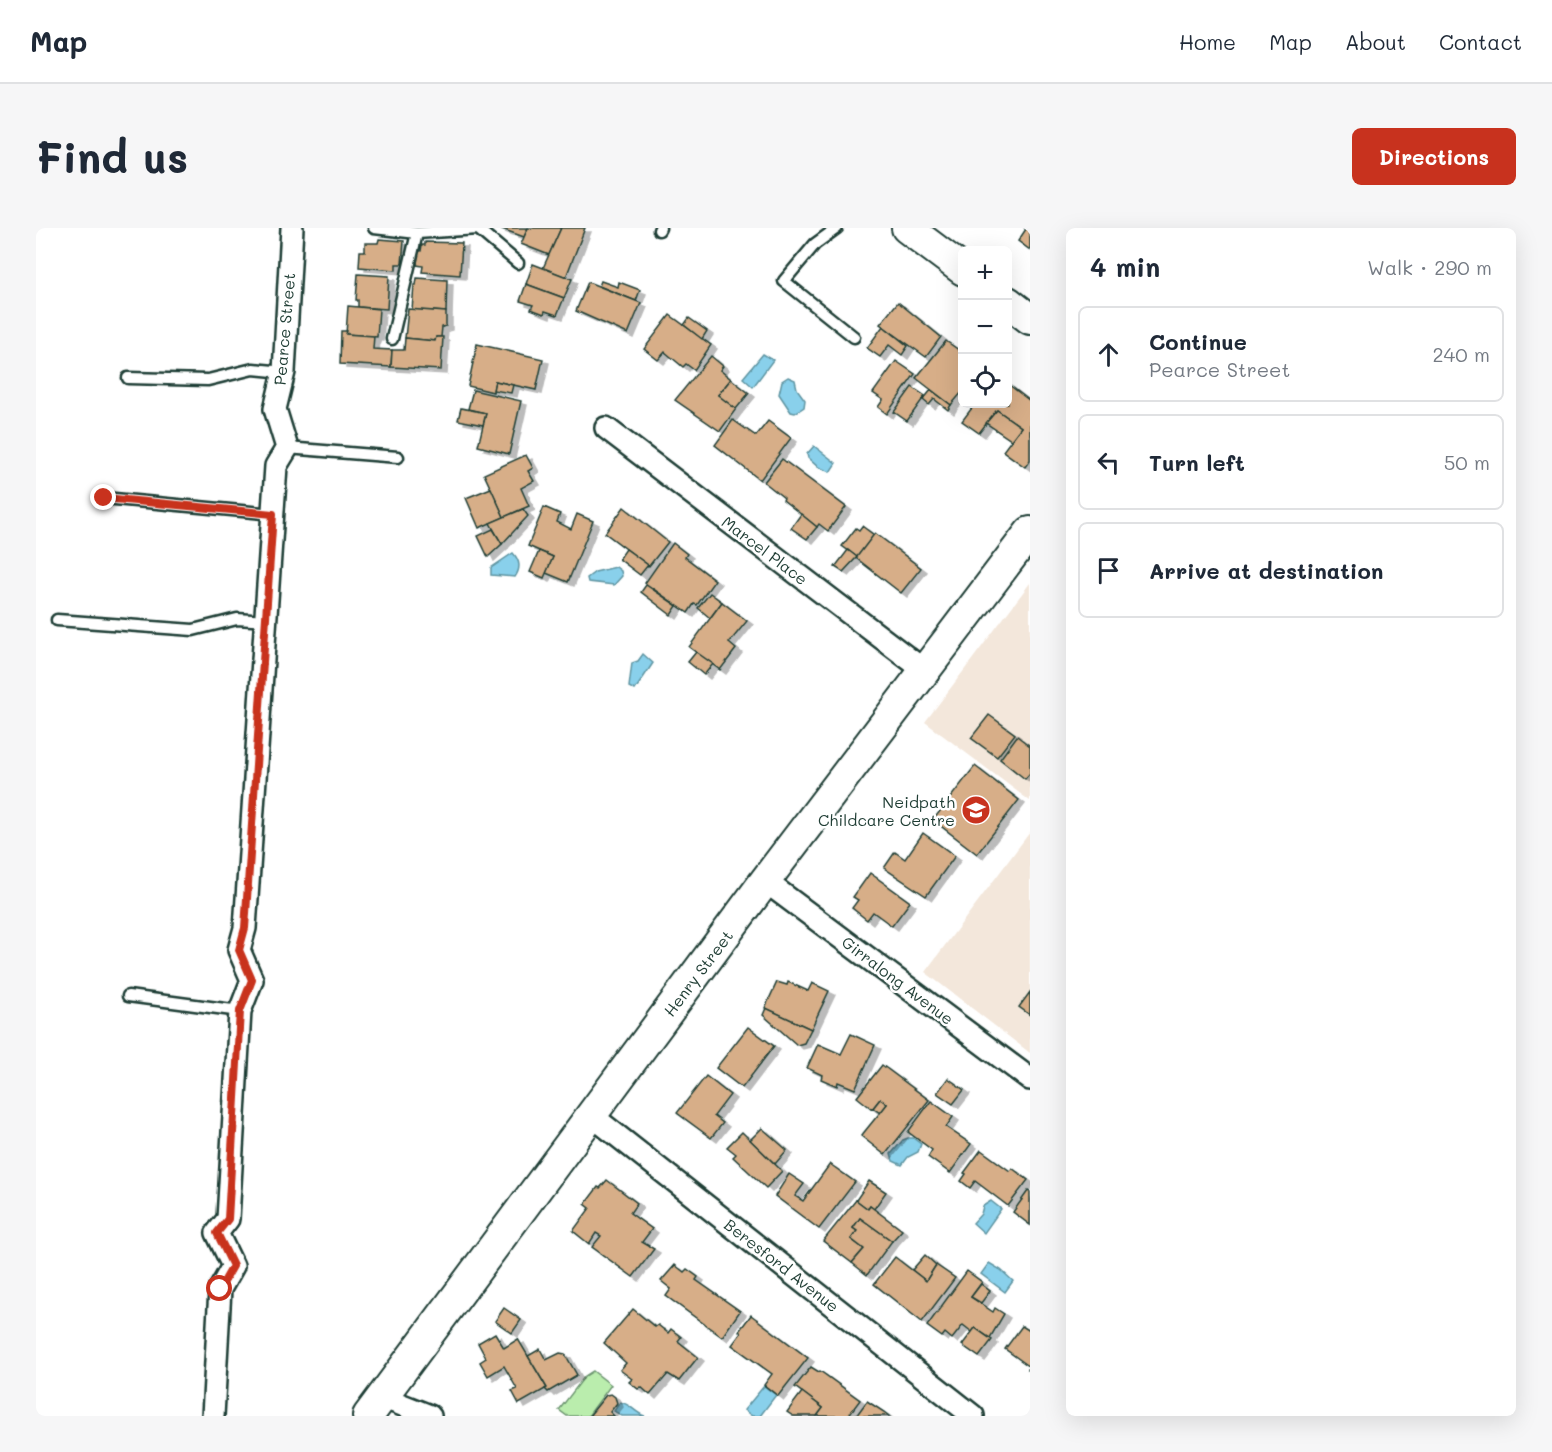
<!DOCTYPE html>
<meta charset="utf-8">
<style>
body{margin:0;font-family:Mali,sans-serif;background:#f6f6f7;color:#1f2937}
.controls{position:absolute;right:18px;top:18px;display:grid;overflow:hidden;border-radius:9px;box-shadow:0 6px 24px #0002}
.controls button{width:54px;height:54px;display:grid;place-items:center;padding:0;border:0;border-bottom:2px solid #e0e1e3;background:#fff;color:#1f2937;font:30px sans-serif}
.stop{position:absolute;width:18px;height:18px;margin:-14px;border:4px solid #c8321e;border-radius:50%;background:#fff}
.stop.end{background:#c8321e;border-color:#fff;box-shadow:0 2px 6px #0008}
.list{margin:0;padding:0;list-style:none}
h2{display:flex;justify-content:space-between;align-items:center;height:78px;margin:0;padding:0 24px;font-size:26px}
h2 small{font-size:20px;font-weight:400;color:#747a83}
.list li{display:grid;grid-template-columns:39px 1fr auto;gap:18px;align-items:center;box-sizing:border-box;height:96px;margin:0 12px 12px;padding:0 12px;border:2px solid #e0e1e3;border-radius:9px}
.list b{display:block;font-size:22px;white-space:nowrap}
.list p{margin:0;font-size:20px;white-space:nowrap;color:#747a83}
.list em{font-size:20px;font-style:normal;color:#747a83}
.icon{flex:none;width:33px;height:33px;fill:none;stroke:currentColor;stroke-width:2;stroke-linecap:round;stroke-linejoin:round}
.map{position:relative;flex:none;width:994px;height:1188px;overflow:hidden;border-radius:9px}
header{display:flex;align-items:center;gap:36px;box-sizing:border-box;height:84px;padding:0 30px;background:#fff;border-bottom:2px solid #e0e1e3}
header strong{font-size:28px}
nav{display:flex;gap:33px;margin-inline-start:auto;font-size:21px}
.intro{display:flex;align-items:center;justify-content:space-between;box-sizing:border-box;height:144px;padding:0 36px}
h1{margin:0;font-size:42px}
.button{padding:15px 27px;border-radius:9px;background:#c8321e;color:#fff;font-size:21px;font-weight:700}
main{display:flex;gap:36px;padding:0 36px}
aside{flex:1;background:#fff;border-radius:9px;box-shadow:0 6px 24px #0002}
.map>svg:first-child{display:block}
.built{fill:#f3e7db}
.green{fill:#baedad;stroke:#6c9570;stroke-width:1.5}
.water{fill:#89d0eb;stroke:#5f95a2;stroke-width:1.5}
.building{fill:#d7ae88;stroke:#1f3d34;stroke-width:1.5;filter:url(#shadow)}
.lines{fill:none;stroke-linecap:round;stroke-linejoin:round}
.lane-casing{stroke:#1f3d34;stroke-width:15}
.street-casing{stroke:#1f3d34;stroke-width:26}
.secondary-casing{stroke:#1f3d34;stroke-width:34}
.lane{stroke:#fff;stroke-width:10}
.street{stroke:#fff;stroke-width:21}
.secondary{stroke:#fff;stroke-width:30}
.route{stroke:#c8321e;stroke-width:8}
.labels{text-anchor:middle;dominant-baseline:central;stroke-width:5;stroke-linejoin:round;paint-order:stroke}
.street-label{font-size:16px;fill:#1f3d34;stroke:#fff}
.poi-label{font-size:16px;fill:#1f3d34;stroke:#fff;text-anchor:end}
</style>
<header>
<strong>Map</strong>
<nav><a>Home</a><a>Map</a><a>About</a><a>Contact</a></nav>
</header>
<div class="intro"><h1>Find us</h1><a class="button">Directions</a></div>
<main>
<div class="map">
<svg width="994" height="1188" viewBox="0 0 994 1188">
<defs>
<filter id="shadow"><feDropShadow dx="6" dy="4" stdDeviation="0" flood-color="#0004"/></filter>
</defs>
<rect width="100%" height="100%" fill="#fff"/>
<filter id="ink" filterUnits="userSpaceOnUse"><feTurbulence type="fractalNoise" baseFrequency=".0167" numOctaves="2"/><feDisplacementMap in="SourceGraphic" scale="12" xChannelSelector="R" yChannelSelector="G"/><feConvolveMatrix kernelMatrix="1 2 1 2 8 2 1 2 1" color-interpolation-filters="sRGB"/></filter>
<g filter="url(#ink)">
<g class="built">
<polygon points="994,355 994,573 889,494"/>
<polygon points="994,604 994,825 889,744"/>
</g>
<polygon class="green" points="557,1143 575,1157 552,1188 531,1188 523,1182 549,1148"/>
<g class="water">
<polygon points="727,126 737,132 717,159 707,150"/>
<polygon points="752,149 759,152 761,161 769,172 768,179 759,185 755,184 743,166 746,153"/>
<polygon points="778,218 800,235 794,244 782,239 772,230 771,226"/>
<path d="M477 325C484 333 485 340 479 349L455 347V340Z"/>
<polygon points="580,339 585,343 586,348 578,357 552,354 551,350 559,344"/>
<polygon points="607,426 617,435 599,462 593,459 596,435 602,433"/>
<polygon points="872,910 877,910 885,916 882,924 872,929 866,937 857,933 855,926 867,912"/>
<polygon points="955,973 965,981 948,1005 937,995 945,986 947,978"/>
<polygon points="953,1035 965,1042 977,1053 969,1064 945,1046"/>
<polygon points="728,1158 740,1167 724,1188 716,1188 708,1182"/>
<path d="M584 1174C595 1176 599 1185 609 1188H586L578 1183Z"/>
</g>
<g class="building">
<polygon points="463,0 492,0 488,9"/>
<polygon points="492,0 525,0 513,27 485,16"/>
<polygon points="525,0 549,0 530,49 507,40"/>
<polygon points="988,0 994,0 994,22 982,13 990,1"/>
<polygon points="343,11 368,13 366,36 360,36 360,42 323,39 324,23 329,23 329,15 342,15"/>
<polygon points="389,14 426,15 424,47 386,44 387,38 381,37 382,23 385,23 386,17 389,17"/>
<polygon points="497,36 536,51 528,70 490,56"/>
<polygon points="322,46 353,48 351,81 322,79 322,72 320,72"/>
<polygon points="381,50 411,52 410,84 376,82 378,57 380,57"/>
<polygon points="565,53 582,59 583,54 604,62 600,73 563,58"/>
<polygon points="552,54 605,75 592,106 540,83"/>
<polygon points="490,56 528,70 521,87 509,83 508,86 495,81 497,77 484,73"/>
<polygon points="862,74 905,109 890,129 844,96"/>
<polygon points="312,78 343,81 341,109 310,106"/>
<polygon points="372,81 410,84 410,98 406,99 405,109 400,109 399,113 369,110"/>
<polygon points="634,87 675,117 658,142 650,136 647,139 629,124 622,132 608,121"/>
<polygon points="653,90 671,103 666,111 648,97"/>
<polygon points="847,98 872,118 866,127 853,117 844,129 831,120"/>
<polygon points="305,103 311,103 310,106 338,108 337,121 356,122 355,139 304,136"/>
<polygon points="400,109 407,109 405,142 355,139 356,122 368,122 369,110 399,113"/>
<polygon points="910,113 927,125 927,163 915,177 880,150"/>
<polygon points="441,116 507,131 500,162 459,153 457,164 432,158"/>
<polygon points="675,128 687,138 684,142 695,151 682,167 700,181 684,203 639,172"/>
<polygon points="860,133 879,146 851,186 842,179 847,172 837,165"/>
<polygon points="695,151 713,165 700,181 682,167"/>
<polygon points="459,153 477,157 475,165 457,162"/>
<polygon points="972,156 994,173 994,232 989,239 967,223 985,199 961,182 943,205 926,193 939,176 972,176"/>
<polygon points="876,159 889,168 871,193 858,184"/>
<polygon points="437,162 485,173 473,226 442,218 450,185 432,181"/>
<polygon points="895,162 915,177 912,182 898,171 893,177 887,172"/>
<polygon points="425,180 450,185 447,197 422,192"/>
<polygon points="961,182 985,199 975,212 950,195"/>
<polygon points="697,192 720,208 732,193 755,210 724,252 679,217"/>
<polygon points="490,227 497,240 492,243 498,253 485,260 493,278 468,289 448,246"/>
<polygon points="746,231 810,279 792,303 783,296 781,299 747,272 748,270 728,254"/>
<polygon points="455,260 468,289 443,300 430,270"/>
<polygon points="508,279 524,286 521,294 535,301 541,286 557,293 532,354 510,345 517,329 492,318"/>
<polygon points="588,279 632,314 613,338 569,305"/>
<polygon points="487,281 492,288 466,316 454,295"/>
<polygon points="765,286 781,299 771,311 755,300"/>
<polygon points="826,298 838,307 821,329 806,318 820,300 823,302"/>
<polygon points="457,301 466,316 452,329 442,308"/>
<polygon points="839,305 885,340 865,365 820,330"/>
<polygon points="637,315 651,326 649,329 679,352 661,377 658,376 652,385 609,355"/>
<polygon points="590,321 612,337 604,347 583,331"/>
<polygon points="812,322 821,329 807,344 799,339"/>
<polygon points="503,323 517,329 508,350 494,344"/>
<polygon points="610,357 641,378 635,387 605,364"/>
<polygon points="674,365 686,374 674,390 662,380"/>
<polygon points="686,374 711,393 693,415 700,421 684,442 653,419"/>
<polygon points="660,424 677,436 668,447 652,434"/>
<polygon points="953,487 979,506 961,529 935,510"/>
<polygon points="981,508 994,518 994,545 989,551 964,531"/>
<polygon points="939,538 983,572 941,626 897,592"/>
<polygon points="887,605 919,628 890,668 848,640 859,624 869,631"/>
<polygon points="834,645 874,674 856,698 837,684 831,692 816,680 822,672 817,669"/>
<polygon points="741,754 751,757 752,754 772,763 776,755 793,763 775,801 729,780"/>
<polygon points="994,764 994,787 983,779"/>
<polygon points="730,780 775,801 768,815 761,817 727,787"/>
<polygon points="712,799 738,818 706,860 680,840"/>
<polygon points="815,806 839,817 819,861 802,854 801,858 785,851 786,847 771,840 782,816 805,826"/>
<polygon points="846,837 893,872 849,927 825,908 851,876 844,871 836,881 821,869"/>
<polygon points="670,848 694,867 678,888 687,895 675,910 641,885"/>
<polygon points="912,850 928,862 917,876 901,865"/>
<polygon points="844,871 851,876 844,885 837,880"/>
<polygon points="895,873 917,889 910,899 935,916 914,945 892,929 896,922 872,904"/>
<polygon points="726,900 751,922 739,936 714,912"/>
<polygon points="706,904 746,943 730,960 697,929 700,926 691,919"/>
<polygon points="945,922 974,943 976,940 992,952 972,978 939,953 934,960 925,953 930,946 928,945"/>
<polygon points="794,936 819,954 783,1001 739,968 753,946 768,956 759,968 767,973"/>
<polygon points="571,952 601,975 594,985 616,1001 606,1014 618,1021 597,1049 556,1019 565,1008 560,1005 553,1016 537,1003 554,980 549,976 562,959 564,960"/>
<polygon points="833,953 850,964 838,981 834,978 832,981 820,972"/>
<polygon points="992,963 994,964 994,997 977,984"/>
<polygon points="820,972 832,981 834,978 866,1002 856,1013 824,990 817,1000 821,1003 815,1011 828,1021 816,1035 787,1013"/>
<polygon points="824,990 856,1013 831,1047 816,1035 828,1021 815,1011 821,1003 817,1000"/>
<polygon points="889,1027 900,1037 890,1053 876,1042"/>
<polygon points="859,1029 890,1053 900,1037 919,1050 886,1094 838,1056"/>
<polygon points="639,1037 648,1044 651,1041 662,1049 660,1052 704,1083 686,1109 630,1068 635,1061 625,1053"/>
<polygon points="931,1043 946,1054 935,1069 957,1084 959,1080 968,1086 954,1110 939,1100 936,1104 927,1097 916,1111 909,1105 906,1109 891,1098"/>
<polygon points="945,1056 954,1063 945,1075 935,1069"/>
<polygon points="468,1080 485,1092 476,1105 459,1093"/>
<polygon points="597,1081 619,1099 622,1097 632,1105 635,1101 645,1109 642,1113 662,1129 643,1153 632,1146 614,1167 605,1159 602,1161 593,1154 596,1151 584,1142 590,1135 568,1115"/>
<polygon points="715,1087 772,1130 742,1168 728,1157 736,1146 696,1117 705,1105 703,1103"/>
<polygon points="986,1098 994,1103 994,1142 992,1141 994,1139 969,1121"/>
<polygon points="939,1100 956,1112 943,1129 926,1117"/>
<polygon points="459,1105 468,1120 482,1111 511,1160 483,1176 476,1163 481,1161 468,1138 452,1148 444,1134 450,1130 442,1115"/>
<polygon points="504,1121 510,1132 524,1125 529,1126 541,1147 512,1164 509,1161 511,1160 492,1128"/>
<polygon points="775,1139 783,1144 784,1143 824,1172 812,1188 781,1188 787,1180 759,1159"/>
<polygon points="766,1164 787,1180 781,1188 757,1188 751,1184"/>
<polygon points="575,1166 579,1169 581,1175 574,1184 578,1188 553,1188 570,1167"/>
<polygon points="831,1173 848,1184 853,1188 820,1188"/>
</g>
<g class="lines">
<g class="lane-casing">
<g id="lane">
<polyline points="338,0 381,5 442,1 482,35"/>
<polyline points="801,0 779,16 748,53 818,109"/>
<polyline points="623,2 624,0"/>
<polyline points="356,111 381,5"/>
<polyline points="92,150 172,152 217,141 248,144"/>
<polyline points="251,220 362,229"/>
<polyline points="68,270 237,286"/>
<polyline points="21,392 157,402 201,391 230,393"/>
<polyline points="92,768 204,783"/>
</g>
</g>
<g class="street-casing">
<g id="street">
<polyline points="570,200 889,443"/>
<polyline points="729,653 994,851"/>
<polyline points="555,887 937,1188"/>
<polyline points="346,1169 394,1188"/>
<polyline points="177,1188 184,1061 197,1038 181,1005 192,991 204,783 216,752 203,722 209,700 240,238 251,220 239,181 248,144 256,0"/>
</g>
</g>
<g class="secondary-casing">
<g id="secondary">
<polyline points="871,0 927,42"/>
<polyline points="972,74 994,91"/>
<polyline points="332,1188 729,653 994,304"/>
</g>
</g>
<use href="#lane" class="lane"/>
<use href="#street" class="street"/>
<use href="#secondary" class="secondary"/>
</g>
</g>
<g class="lines" filter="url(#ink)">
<polyline class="route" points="68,270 237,286 209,700 203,722 216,752 204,783 192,991 181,1005 197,1038 184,1061"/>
</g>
<defs>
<g id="school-disc" transform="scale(1.5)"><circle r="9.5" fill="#c8321e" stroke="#fff"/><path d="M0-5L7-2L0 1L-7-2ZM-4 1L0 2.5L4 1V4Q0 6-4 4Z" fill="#fff"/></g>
</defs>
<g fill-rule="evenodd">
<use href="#school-disc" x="940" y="582"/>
</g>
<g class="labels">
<g class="street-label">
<text transform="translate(248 101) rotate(-85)">Pearce Street</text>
<text transform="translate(729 322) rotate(37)">Marcel Place</text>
<text transform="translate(662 745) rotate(-53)">Henry Street</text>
<text transform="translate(862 752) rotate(37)">Girralong Avenue</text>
<text transform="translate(746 1037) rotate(38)">Beresford Avenue</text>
</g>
<g class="poi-label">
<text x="919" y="573">Neidpath<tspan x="919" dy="18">Childcare Centre</tspan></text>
</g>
</g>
</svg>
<div class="controls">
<button>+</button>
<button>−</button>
<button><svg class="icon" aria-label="locate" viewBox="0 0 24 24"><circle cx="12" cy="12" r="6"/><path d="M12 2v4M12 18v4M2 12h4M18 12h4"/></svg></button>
</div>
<div class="stop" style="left:184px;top:1061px"></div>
<div class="stop end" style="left:68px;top:270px"></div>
</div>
<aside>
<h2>4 min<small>Walk · 290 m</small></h2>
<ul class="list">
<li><svg class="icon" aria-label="ahead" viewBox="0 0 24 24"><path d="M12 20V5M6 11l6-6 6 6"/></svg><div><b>Continue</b><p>Pearce Street</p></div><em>240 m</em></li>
<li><svg class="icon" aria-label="left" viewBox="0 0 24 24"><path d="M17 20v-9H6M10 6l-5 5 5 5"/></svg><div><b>Turn left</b></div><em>50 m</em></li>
<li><svg class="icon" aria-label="arrive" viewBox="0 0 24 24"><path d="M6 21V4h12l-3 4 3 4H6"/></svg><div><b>Arrive at destination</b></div></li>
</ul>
</aside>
</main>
